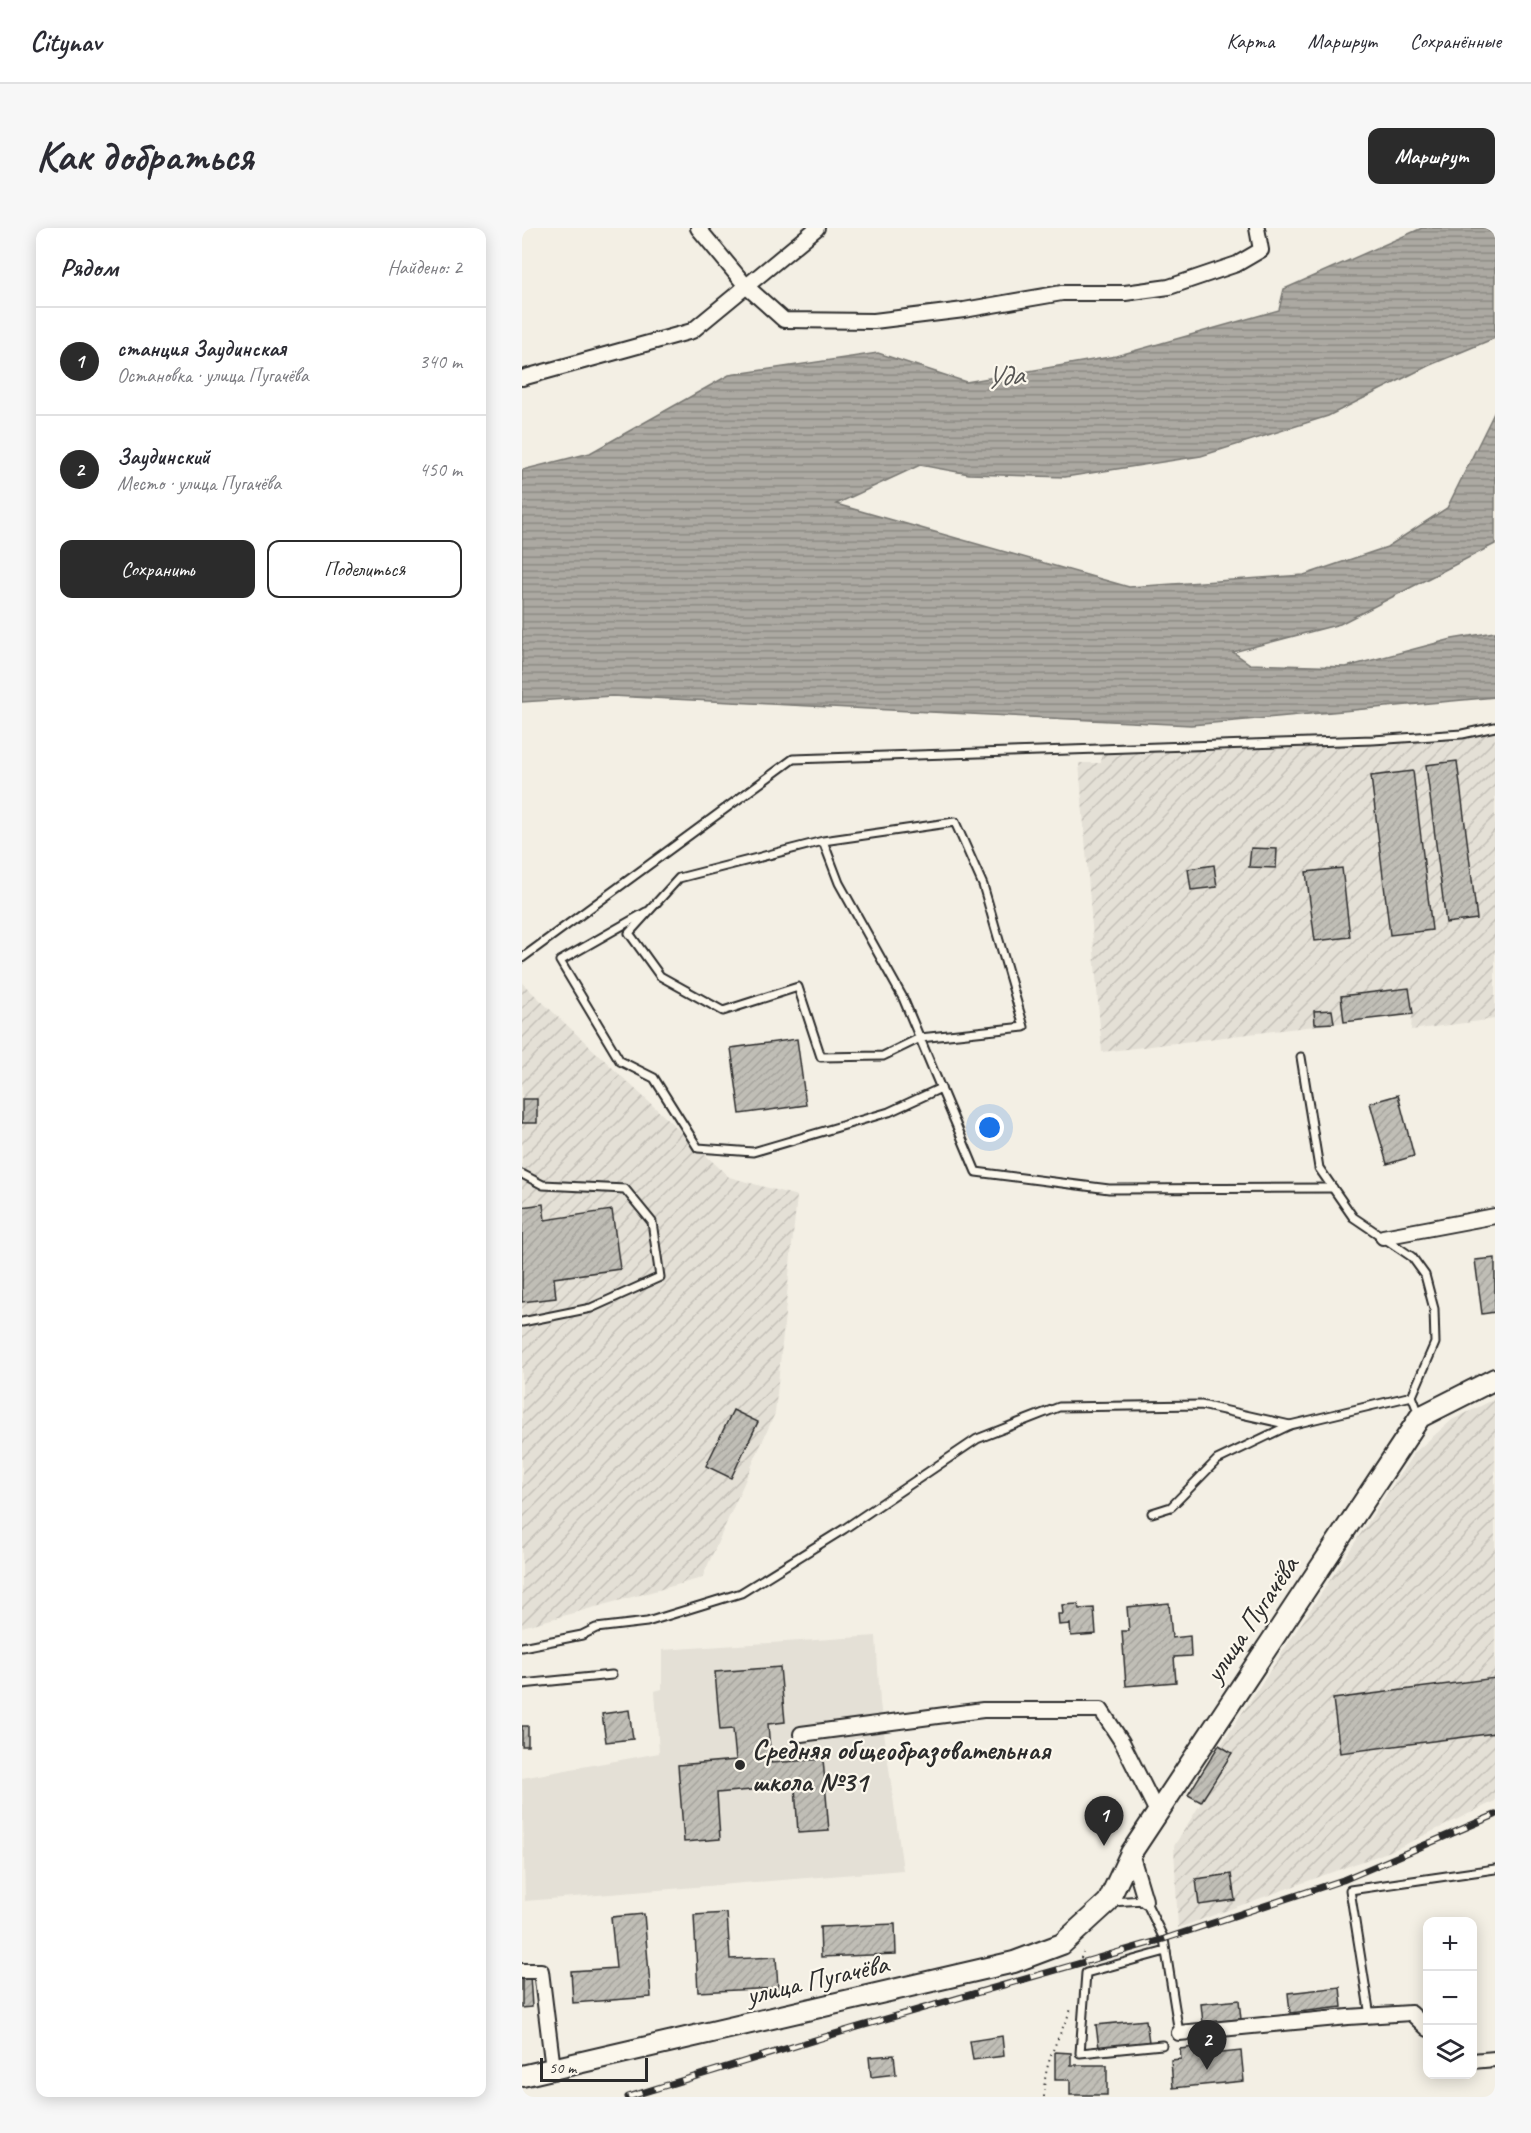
<!DOCTYPE html>
<html lang="ru">
<meta charset="utf-8">
<style>
body{margin:0;font-family:Caveat,sans-serif;background:#f7f7f7;color:#2b2b33}
.controls{position:absolute;right:18px;bottom:18px;display:grid;overflow:hidden;border-radius:12px;box-shadow:0 3px 15px #0003}
.controls button{width:54px;height:54px;display:grid;place-items:center;padding:0;border:0;border-bottom:2px solid #e1e1e2;background:#fff;color:#2b2b33;font:30px sans-serif}
.scale{position:absolute;left:18px;bottom:15px;width:108px;box-sizing:border-box;padding-left:6px;border:3px solid #2b2b2b;border-top:0;font-size:16px;line-height:21px;white-space:nowrap;color:#2b2b2b;-webkit-text-stroke:4px #fbf7ec;paint-order:stroke}
.you{position:absolute;left:468px;top:900px;width:21px;height:21px;margin:-15px;border:4px solid #fff;border-radius:50%;background:#1a73e8;box-shadow:0 0 0 9px #1a73e833}
.badge{display:grid;place-items:center;width:39px;height:39px;border-radius:50%;background:#2b2b2b;color:#fff;font-size:20px;font-weight:700}
.pin{position:absolute;translate:-50% -50px;filter:drop-shadow(0 2px 3px #0008)}
.pin::after{content:'';position:absolute;top:32px;width:21px;height:18px;background:inherit;clip-path:polygon(0 0,100% 0,50% 100%)}
.list{margin:0;padding:0;list-style:none}
h2{display:flex;justify-content:space-between;align-items:center;height:78px;margin:0;padding:0 24px;font-size:26px}
h2 small{font-size:20px;font-weight:400;color:#7c7c81}
.list li{display:grid;grid-template-columns:39px 1fr auto;gap:18px;align-items:center;box-sizing:border-box;height:108px;padding:0 24px;border-top:2px solid #e1e1e2}
.list b{display:block;font-size:22px;white-space:nowrap}
.list p{margin:0;font-size:20px;white-space:nowrap;color:#7c7c81}
.list em{font-size:20px;font-style:normal;color:#7c7c81}
.actions{display:flex;gap:12px;padding:18px 24px}
.actions a{flex:1;padding:14px 0;border:2px solid #2b2b2b;border-radius:12px;text-align:center;font-size:21px;color:#2b2b2b}
.actions .main{background:#2b2b2b;color:#fff}
.icon{flex:none;width:33px;height:33px;fill:none;stroke:currentColor;stroke-width:2;stroke-linecap:round;stroke-linejoin:round}
.map{position:relative;flex:none;width:973px;height:1869px;overflow:hidden;border-radius:12px}
header{display:flex;align-items:center;gap:36px;box-sizing:border-box;height:84px;padding:0 30px;background:#fff;border-bottom:2px solid #e1e1e2}
header strong{font-size:28px}
nav{display:flex;gap:33px;margin-inline-start:auto;font-size:21px}
.intro{display:flex;align-items:center;justify-content:space-between;box-sizing:border-box;height:144px;padding:0 36px}
h1{margin:0;font-size:42px}
.button{padding:15px 27px;border-radius:12px;background:#2b2b2b;color:#fff;font-size:21px;font-weight:700}
main{display:flex;gap:36px;padding:0 36px}
aside{flex:1;background:#fff;border-radius:12px;box-shadow:0 3px 15px #0003}
.map>svg:first-child{display:block}
.built{fill:#e4e0d6}
.industrial{fill:url(#industrial-furrows)}
.water{fill:url(#water-rules);stroke:#787772;stroke-width:1.5}
.building{fill:url(#building-hatch);stroke:#2b2b2b;stroke-width:1.5}
.lines{fill:none;stroke-linecap:round;stroke-linejoin:round}
.lane-casing{stroke:#2b2b2b;stroke-width:11}
.street-casing{stroke:#2b2b2b;stroke-width:18}
.secondary-casing{stroke:#2b2b2b;stroke-width:24}
.path{stroke:#2b2b2b;stroke-width:2;stroke-dasharray:1.5 4.5;stroke-linecap:butt}
.lane{stroke:#fbf7ec;stroke-width:7}
.street{stroke:#fbf7ec;stroke-width:14}
.secondary{stroke:#fbf7ec;stroke-width:20}
.rail-casing{stroke:#2b2b2b;stroke-width:7}
.rail{stroke:#fbf7ec;stroke-width:4.5;stroke-dasharray:14;stroke-linecap:butt}
.poi-dot{fill:#2b2b2b;stroke:#fbf7ec;stroke-width:2}
.labels{text-anchor:middle;dominant-baseline:central;stroke-width:4.5;stroke-linejoin:round;paint-order:stroke}
.street-label{font-size:28px;fill:#2b2b2b;stroke:#fbf7ec}
.poi-label{font-size:28px;font-weight:bold;fill:#2b2b2b;stroke:#fbf7ec;text-anchor:start}
.water-label{font-size:30px;font-style:italic;fill:#585755;stroke:#fbf7ec}
</style>
<header>
<strong>Citynav</strong>
<nav><a>Карта</a><a>Маршрут</a><a>Сохранённые</a></nav>
</header>
<div class="intro"><h1>Как добраться</h1><a class="button">Маршрут</a></div>
<main>
<aside>
<h2>Рядом<small>Найдено: 2</small></h2>
<ul class="list">
<li><span class="badge">1</span><div><b>станция Заудинская</b><p>Остановка · улица Пугачёва</p></div><em>340 m</em></li>
<li><span class="badge">2</span><div><b>Заудинский</b><p>Место · улица Пугачёва</p></div><em>450 m</em></li>
</ul>
<div class="actions"><a class="main">Сохранить</a><a>Поделиться</a></div>
</aside>
<div class="map">
<svg width="973" height="1869" viewBox="0 0 973 1869">
<defs>
<pattern id="industrial-furrows" width="10" height="10" patternUnits="userSpaceOnUse" patternTransform="scale(1.5)"><rect width="10" height="10" fill="#e4e0d6"/><path d="M-1 1l2-2M0 10L10 0M9 11l2-2" fill="none" stroke="#c4c0b8"/></pattern>
<pattern id="water-rules" width="6" height="5" patternUnits="userSpaceOnUse" patternTransform="scale(1.5)"><rect width="6" height="5" fill="#aca9a2"/><path d="M0 2.5h6" fill="none" stroke="#8c8a84"/></pattern>
<pattern id="building-hatch" width="6" height="6" patternUnits="userSpaceOnUse" patternTransform="scale(1.5)"><rect width="6" height="6" fill="#c0beb6"/><path d="M-1 1l2-2M0 6l6-6M5 7l2-2" fill="none" stroke="#a5a39d"/></pattern>
</defs>
<rect width="100%" height="100%" fill="#f3efe4"/>
<filter id="ink" filterUnits="userSpaceOnUse"><feTurbulence type="fractalNoise" baseFrequency=".0167" numOctaves="2"/><feDisplacementMap in="SourceGraphic" scale="12" xChannelSelector="R" yChannelSelector="G"/><feConvolveMatrix kernelMatrix="1 2 1 2 8 2 1 2 1" color-interpolation-filters="sRGB"/></filter>
<g filter="url(#ink)">
<polygon class="built" points="354,1408 358,1475 381,1642 3,1673 0,1550 137,1525 133,1463 140,1461 140,1422"/>
<g class="industrial">
<polygon points="973,503 973,791 889,802 890,786 580,824 557,535 579,535 579,523 787,513 845,517"/>
<polygon points="0,755 207,949 275,968 253,1185 180,1350 0,1399"/>
<polygon points="973,1171 973,1573 874,1621 656,1700 652,1618 679,1575 666,1567 892,1225 930,1192"/>
</g>
<polygon class="water" points="900,0 973,0 973,110 908,137 806,188 679,228 543,249 447,246 398,237 314,276 607,359 782,347 865,319 925,280 973,183 973,316 818,396 711,424 728,436 824,439 930,411 973,404 973,469 669,497 90,468 0,474 0,242 68,225 207,147 356,125 444,154 594,128 757,82 762,61"/>
<g class="building">
<polygon points="935,533 955,691 924,695 904,537"/>
<polygon points="891,543 910,702 868,707 849,548"/>
<polygon points="729,620 755,621 754,640 727,639"/>
<polygon points="692,637 695,659 669,662 666,641"/>
<polygon points="820,640 828,709 793,713 784,644"/>
<polygon points="887,760 891,786 822,794 819,768"/>
<polygon points="810,782 812,795 793,796 792,783"/>
<polygon points="275,811 284,877 218,886 209,820"/>
<polygon points="876,867 892,928 865,936 848,875"/>
<rect x="0" y="871" width="15" height="24"/>
<polygon points="21,976 23,992 90,982 98,1041 32,1050 34,1070 0,1074 0,979"/>
<polygon points="973,1030 973,1084 960,1086 953,1032"/>
<polygon points="211,1182 236,1194 209,1250 184,1238"/>
<polygon points="647,1375 650,1410 668,1408 669,1428 652,1429 654,1454 604,1458 600,1403 607,1403 605,1379"/>
<polygon points="556,1376 557,1381 572,1380 574,1406 549,1408 548,1396 537,1397 536,1386 541,1386 540,1377"/>
<polygon points="258,1439 263,1494 246,1496 249,1535 301,1531 307,1603 276,1605 273,1558 195,1565 198,1611 162,1614 156,1537 214,1532 211,1501 198,1502 193,1444"/>
<polygon points="973,1450 973,1505 818,1525 811,1471"/>
<polygon points="107,1482 111,1511 84,1514 80,1486"/>
<rect x="0" y="1498" width="6" height="20"/>
<polygon points="697,1517 710,1525 679,1574 666,1567"/>
<polygon points="709,1646 713,1672 677,1677 674,1651"/>
<polygon points="205,1685 208,1731 254,1729 256,1760 176,1764 172,1687"/>
<polygon points="122,1686 129,1769 51,1775 49,1743 94,1740 89,1689"/>
<polygon points="373,1696 374,1726 299,1729 298,1699"/>
<polygon points="8,1747 10,1779 0,1780 0,1748"/>
<polygon points="818,1759 820,1779 768,1785 766,1765"/>
<polygon points="717,1772 719,1791 681,1795 679,1776"/>
<polygon points="624,1792 627,1814 577,1820 574,1797"/>
<polygon points="480,1808 482,1828 451,1832 448,1813"/>
<polygon points="680,1818 681,1827 719,1823 722,1853 651,1860 649,1832 659,1831 658,1821"/>
<polygon points="533,1824 549,1825 549,1837 585,1837 585,1867 548,1867 548,1852 533,1852"/>
<polygon points="372,1827 374,1846 349,1849 347,1829"/>
</g>
<g class="lines">
<g class="lane-casing">
<g id="lane">
<polyline points="301,613 433,594 461,657 502,799 398,810 361,828 299,829 276,759 201,783 138,748 107,705 157,650 301,613 317,655 381,770 454,944 587,961 811,960"/>
<polyline points="124,684 38,733 98,833 132,850 176,920 231,924 367,884 419,860"/>
<polyline points="0,730 271,531 851,512 940,506 973,499"/>
<polyline points="779,829 797,940 831,989 890,1029 903,1047 912,1081 913,1115 890,1168 897,1186"/>
<polyline points="0,946 21,957 103,961 130,994 138,1049 69,1080 0,1094"/>
<polyline points="630,1285 649,1279 695,1232 768,1197"/>
<polyline points="0,1419 60,1407 74,1400 125,1394 219,1365 322,1301 455,1211 537,1179 679,1177 768,1197 890,1168"/>
<polyline points="0,1456 90,1447"/>
<polyline points="588,1674 623,1672 642,1711 657,1805"/>
<polyline points="848,1788 828,1662 973,1641"/>
<polyline points="640,1817 558,1825 564,1745 644,1723"/>
</g>
</g>
<g class="street-casing">
<g id="street">
<polyline points="176,0 224,58 262,92 352,93 442,82 540,65 603,65 647,59 715,36 739,22 735,0"/>
<polyline points="0,150 170,103 295,0"/>
<polyline points="861,1009 973,988"/>
<polyline points="279,1506 461,1482 579,1482 600,1514 635,1584"/>
<polyline points="609,1625 623,1672"/>
<polyline points="0,1743 19,1743 31,1841"/>
<polyline points="657,1805 826,1789 889,1785 906,1801"/>
<polyline points="950,1833 973,1831"/>
</g>
</g>
<g class="secondary-casing">
<polyline id="secondary" points="0,1848 492,1734 540,1716 586,1674 609,1625 898,1189 973,1151"/>
</g>
<g class="path">
<polyline points="557,1736 561,1724"/>
<path d="M522 1869C521 1835 537 1810 550 1779"/>
</g>
<use href="#lane" class="lane"/>
<use href="#street" class="street"/>
<use href="#secondary" class="secondary"/>
<g class="rail-casing">
<polyline id="rail" points="106,1869 329,1801 642,1711 821,1652 973,1587"/>
</g>
<use href="#rail" class="rail"/>
</g>
</g>
<circle class="poi-dot" cx="218" cy="1537" r="6"/>
<g class="labels">
<g class="street-label">
<text transform="translate(729 1391) rotate(-56)">улица Пугачёва</text>
<text transform="translate(295 1751) rotate(-13)">улица Пугачёва</text>
</g>
<g class="poi-label">
<text x="230" y="1521">Средняя общеобразовательная<tspan x="230" dy="32">школа №31</tspan></text>
</g>
<g class="water-label">
<text transform="translate(482 148) rotate(-7)">Уда</text>
</g>
</g>
</svg>
<div class="controls">
<button>+</button>
<button>−</button>
<button><svg class="icon" aria-label="layers" viewBox="0 0 24 24"><path d="M12 4l9 5-9 5-9-5zM3 14l9 5 9-5"/></svg></button>
</div>
<div class="scale">50 m</div>
<div class="you"></div>
<div class="pin badge" style="left:582px;top:1618px">1</div>
<div class="pin badge" style="left:685px;top:1842px">2</div>
</div>
</main>
